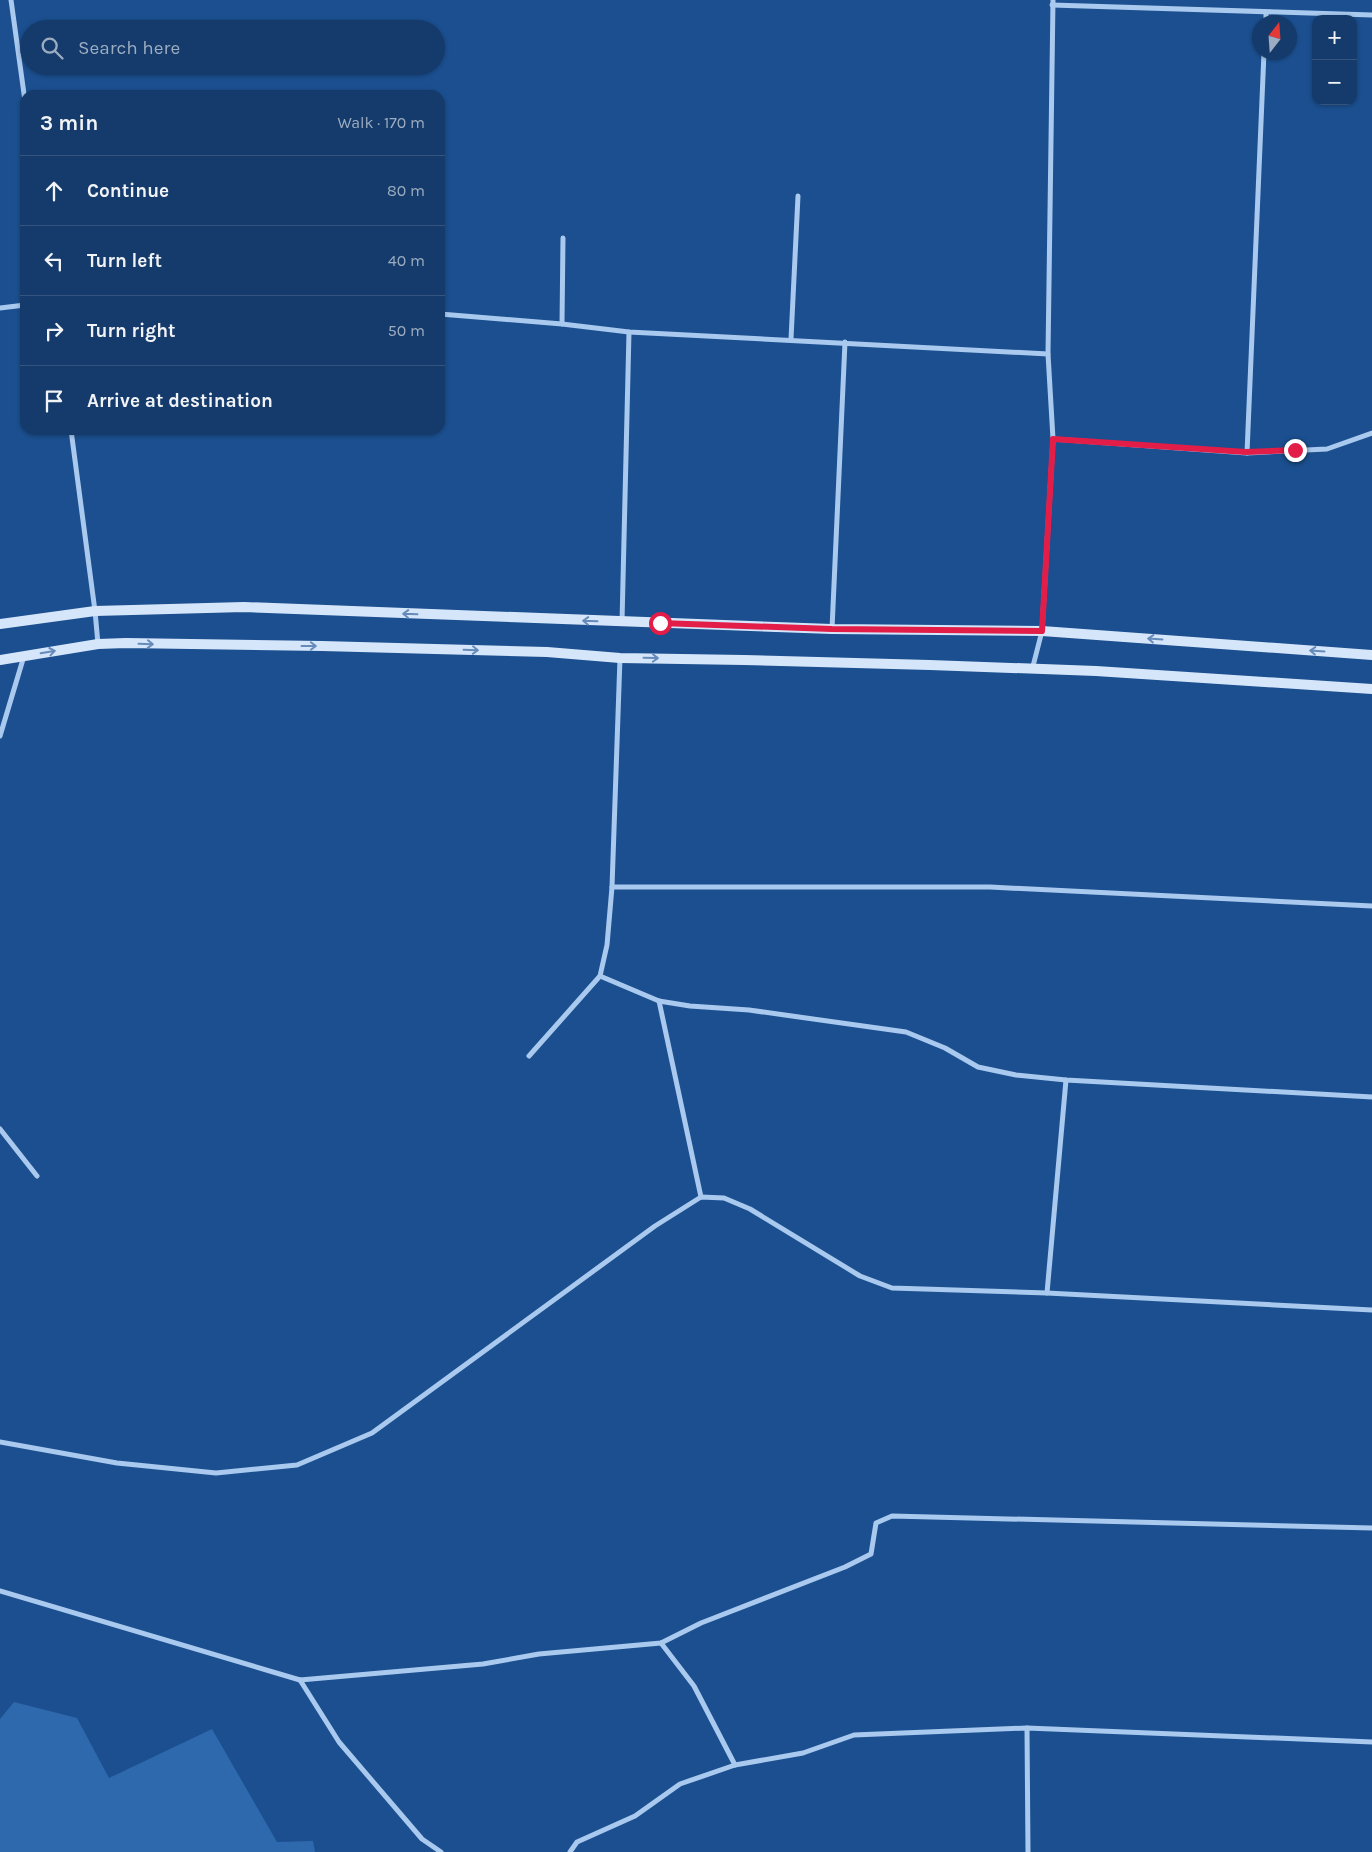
<!DOCTYPE html>
<meta charset="utf-8">
<style>
body{margin:0;font-family:Karla,sans-serif;background:#214673;color:#f1f3f6}
.controls{position:absolute;right:15px;top:15px;display:grid;overflow:hidden;border-radius:10px;box-shadow:0 1px 4px #0004}
.controls button{width:45px;height:45px;display:grid;place-items:center;padding:0;border:0;border-bottom:1px solid #33557e;background:#143b6b;color:#f1f3f6;font:25px sans-serif}
.compass{position:absolute;left:1252px;top:15px;width:45px;height:45px;border-radius:50%;background:#143b6b;box-shadow:0 1px 4px #0004;rotate:17deg}
.stop{position:absolute;width:15px;height:15px;margin:-11px;border:4px solid #e11d48;border-radius:50%;background:#fff}
.stop.end{background:#e11d48;border-color:#fff;box-shadow:0 1px 5px #0008}
.list{margin:0;padding:0;list-style:none}
h2{display:flex;justify-content:space-between;align-items:center;height:65px;margin:0;padding:0 20px;font-size:21px}
h2 small{font-size:16px;font-weight:400;color:#9dadc1}
.list li{display:grid;grid-template-columns:32px 1fr auto;gap:15px;align-items:center;box-sizing:border-box;height:70px;padding:0 20px;border-top:1px solid #33557e}
.list b{display:block;font-size:19px;white-space:nowrap}
.list em{font-size:16px;font-style:normal;color:#9dadc1}
.icon{flex:none;width:28px;height:28px;fill:none;stroke:currentColor;stroke-width:2;stroke-linecap:round;stroke-linejoin:round}
.map{position:relative;flex:none;width:1372px;height:1852px;overflow:hidden}
.search{position:absolute;background:#143b6b;box-shadow:0 1px 4px #0004;left:20px;top:20px;width:425px;height:55px;display:flex;align-items:center;gap:12px;box-sizing:border-box;padding:0 18px;border-radius:28px;color:#9dadc1;font-size:19px}
.panel{position:absolute;background:#143b6b;box-shadow:0 1px 4px #0004;left:20px;top:90px;width:425px;height:345px;border-radius:15px}
.map>svg:first-child{display:block}
.green{fill:#2e69ad}
.lines{fill:none;stroke-linecap:round;stroke-linejoin:round}
.minor{stroke:#a9c9ee;stroke-width:5}
.secondary{stroke:#d6e6fa;stroke-width:10}
.oneway{stroke:#668bba}
.route{stroke:#e11d48;stroke-width:6}
</style>
<div class="map">
<svg width="1372" height="1852" viewBox="0 0 1372 1852">
<rect width="100%" height="100%" fill="#1b4f8f"/>
<polygon class="green" points="14,1702 77,1718 109,1778 212,1729 277,1842 313,1841 315,1852 0,1852 0,1719"/>
<g class="lines">
<g class="minor">
<polyline points="11,0 25,101"/>
<polyline points="1052,5 1372,15"/>
<polyline points="1266,22 1266,13"/>
<polyline points="0,308 25,305"/>
<polyline points="440,314 562,324 629,332 1048,354"/>
<polyline points="562,324 563,238"/>
<polyline points="791,339 798,196"/>
<polyline points="71,430 95,611 98,644"/>
<polyline points="1053,439 1247,453 1327,449 1372,433"/>
<polyline points="1247,453 1264,52"/>
<polyline points="622,622 629,332"/>
<polyline points="832,629 845,342"/>
<polyline points="1032,670 1042,631 1053,439 1048,354 1053,0"/>
<polyline points="0,736 24,656"/>
<polyline points="612,887 990,887 1372,906"/>
<polyline points="600,976 659,1001 690,1006 749,1010 906,1032 945,1048 978,1067 1016,1075 1066,1080 1372,1097"/>
<polyline points="659,1001 701,1197"/>
<polyline points="529,1056 600,976 607,945 612,887 620,658"/>
<polyline points="0,1129 37,1176"/>
<polyline points="1047,1293 1066,1080"/>
<polyline points="0,1442 117,1463 216,1473 297,1465 372,1433 655,1226 701,1197 724,1198 750,1209 860,1276 892,1288 1047,1293 1372,1310"/>
<polyline points="0,1591 300,1680 483,1664 539,1654 661,1643 701,1623 845,1567 871,1554 876,1523 892,1516 1372,1528"/>
<polyline points="661,1643 694,1686 735,1765"/>
<polyline points="300,1680 339,1742 422,1839 441,1852"/>
<polyline points="1027,1728 1028,1852"/>
<polyline points="570,1852 577,1842 635,1816 680,1784 735,1765 803,1753 854,1735 1027,1728 1372,1742"/>
</g>
<g class="secondary">
<polyline points="0,624 95,611 244,607 832,629 1042,631 1372,655"/>
<polyline points="0,660 98,644 126,643 322,646 547,652 620,658 744,660 930,665 1096,671 1372,689"/>
</g>
</g>
<defs><path id="oneway-shaft" d="M-6 0H5M1.5-3L5.5 0L1.5 3" fill="none" stroke-width="1.6" stroke-linecap="round" stroke-linejoin="round" transform="scale(1.25)"/></defs>
<g class="oneway">
<use href="#oneway-shaft" transform="translate(410 614) rotate(-178)"/>
<use href="#oneway-shaft" transform="translate(590 621) rotate(-178)"/>
<use href="#oneway-shaft" transform="translate(1155 639) rotate(-176)"/>
<use href="#oneway-shaft" transform="translate(146 644) rotate(2)"/>
<use href="#oneway-shaft" transform="translate(309 646)"/>
<use href="#oneway-shaft" transform="translate(471 650) rotate(2)"/>
<use href="#oneway-shaft" transform="translate(1317 651) rotate(-176)"/>
<use href="#oneway-shaft" transform="translate(48 652) rotate(-9)"/>
<use href="#oneway-shaft" transform="translate(651 658) rotate(1)"/>
</g>
<g class="lines">
<polyline class="route" points="660,623 832,629 1042,631 1053,439 1246,452 1295,450"/>
</g>
</svg>
<div class="controls">
<button>+</button>
<button>−</button>
</div>
<svg class="compass" viewBox="-18 -18 36 36"><path d="M0-13l5 13h-10z" fill="#e53935"/><path d="M0 13l5-13h-10z" fill="#9dadc1"/></svg>
<div class="stop" style="left:660px;top:623px"></div>
<div class="stop end" style="left:1295px;top:450px"></div>
<div class="search"><svg class="icon" aria-label="search" viewBox="0 0 24 24"><circle cx="10" cy="10" r="6"/><path d="M15 15l6 6"/></svg>Search here</div>
<section class="panel">
<h2>3 min<small>Walk · 170 m</small></h2>
<ul class="list">
<li><svg class="icon" aria-label="ahead" viewBox="0 0 24 24"><path d="M12 20V5M6 11l6-6 6 6"/></svg><div><b>Continue</b></div><em>80 m</em></li>
<li><svg class="icon" aria-label="left" viewBox="0 0 24 24"><path d="M17 20v-9H6M10 6l-5 5 5 5"/></svg><div><b>Turn left</b></div><em>40 m</em></li>
<li><svg class="icon" aria-label="right" viewBox="0 0 24 24"><path d="M7 20v-9h11M14 6l5 5-5 5"/></svg><div><b>Turn right</b></div><em>50 m</em></li>
<li><svg class="icon" aria-label="arrive" viewBox="0 0 24 24"><path d="M6 21V4h12l-3 4 3 4H6"/></svg><div><b>Arrive at destination</b></div></li>
</ul>
</section>
</div>
